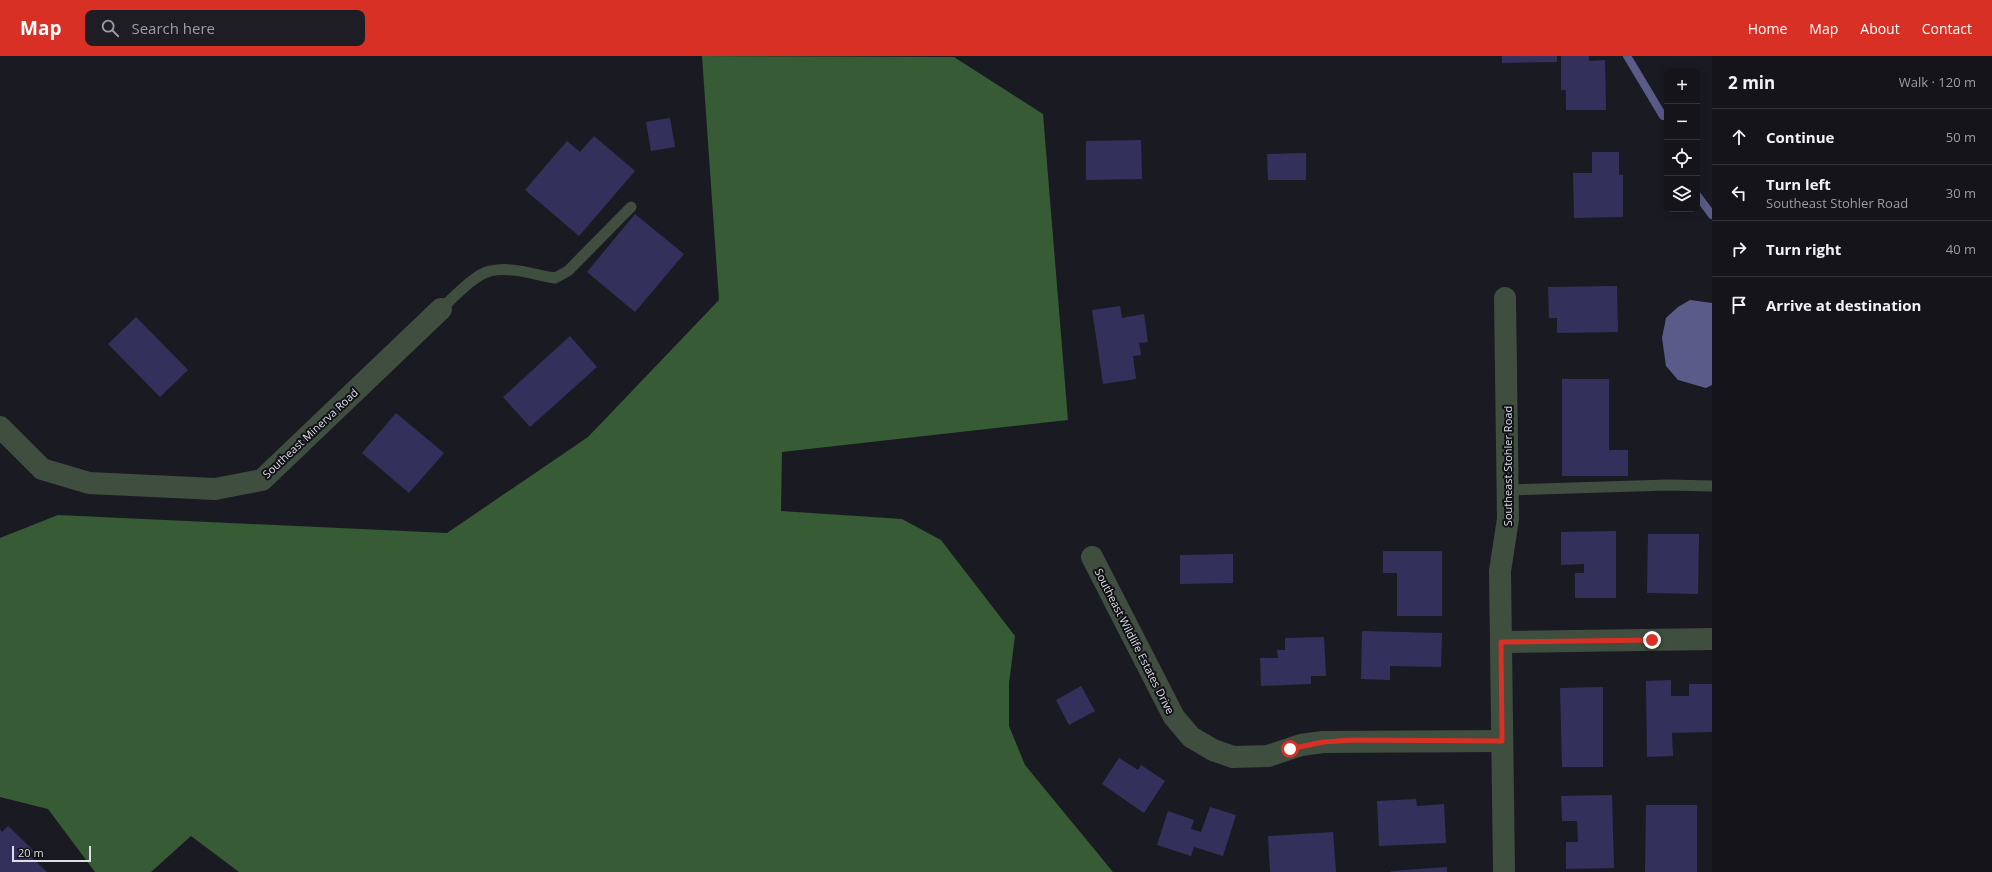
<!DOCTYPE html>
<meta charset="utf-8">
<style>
body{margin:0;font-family:"Open Sans",sans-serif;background:#1d1d23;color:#f1f3f6}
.controls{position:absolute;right:12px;top:12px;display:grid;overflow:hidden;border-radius:8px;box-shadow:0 2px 10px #0003}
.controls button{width:36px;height:36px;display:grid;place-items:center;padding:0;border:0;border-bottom:1px solid #333339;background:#14141a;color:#f1f3f6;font:20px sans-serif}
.scale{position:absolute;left:12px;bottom:10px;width:79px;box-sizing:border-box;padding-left:4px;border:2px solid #dedfe4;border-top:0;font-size:11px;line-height:14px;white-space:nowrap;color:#dedfe4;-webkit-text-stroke:3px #111118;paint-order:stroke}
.stop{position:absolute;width:12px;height:12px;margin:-9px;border:3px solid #d93025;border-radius:50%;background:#fff}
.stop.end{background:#d93025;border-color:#fff;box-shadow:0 1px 4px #0008}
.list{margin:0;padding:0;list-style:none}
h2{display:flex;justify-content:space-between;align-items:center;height:52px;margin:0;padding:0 16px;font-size:17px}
h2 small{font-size:13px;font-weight:400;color:#9d9ea2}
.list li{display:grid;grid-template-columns:26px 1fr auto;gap:12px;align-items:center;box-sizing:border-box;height:56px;padding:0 16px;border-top:1px solid #333339}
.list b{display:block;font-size:15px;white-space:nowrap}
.list p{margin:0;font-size:13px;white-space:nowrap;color:#9d9ea2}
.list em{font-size:13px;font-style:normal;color:#9d9ea2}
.icon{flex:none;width:22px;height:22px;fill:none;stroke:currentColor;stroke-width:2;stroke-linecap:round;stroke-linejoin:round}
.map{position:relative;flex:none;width:1712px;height:816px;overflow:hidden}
header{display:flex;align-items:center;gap:24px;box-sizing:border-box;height:56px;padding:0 20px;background:#d93025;color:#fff}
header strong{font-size:19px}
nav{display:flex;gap:22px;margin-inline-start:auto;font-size:14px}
.search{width:280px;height:36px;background:#1d1d23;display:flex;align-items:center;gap:10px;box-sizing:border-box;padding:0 14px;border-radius:8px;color:#9d9ea2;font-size:15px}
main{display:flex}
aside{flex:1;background:#14141a}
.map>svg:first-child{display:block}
.forest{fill:#365b35}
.water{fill:#5b5b8a}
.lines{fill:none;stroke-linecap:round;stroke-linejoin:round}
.stream{stroke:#5b5b8a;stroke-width:8}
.building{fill:#33315c}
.lane{stroke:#3f4e3e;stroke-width:11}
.street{stroke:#3f4e3e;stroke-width:22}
.route{stroke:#d93025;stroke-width:5}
.labels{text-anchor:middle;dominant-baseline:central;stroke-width:4;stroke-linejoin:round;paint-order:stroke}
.street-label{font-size:11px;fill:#dedfe4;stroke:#111118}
</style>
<header>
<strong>Map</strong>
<div class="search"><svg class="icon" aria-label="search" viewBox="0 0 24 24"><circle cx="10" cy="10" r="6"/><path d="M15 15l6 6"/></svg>Search here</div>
<nav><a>Home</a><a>Map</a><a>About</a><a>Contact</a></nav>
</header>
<main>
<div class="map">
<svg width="1712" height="816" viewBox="0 0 1712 816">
<rect width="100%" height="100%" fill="#1a1a22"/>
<polygon class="forest" points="702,0 954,1 1043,58 1068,364 782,396 781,455 902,463 941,484 1015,580 1009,627 1009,670 1025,709 1113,816 239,816 191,780 151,816 95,816 48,753 0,741 0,482 58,459 447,477 588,381 719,244"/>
<polygon class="water" points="1690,244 1712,247 1712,329 1706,332 1678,324 1666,310 1662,282 1666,262 1678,251"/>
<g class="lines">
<g class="stream">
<polyline points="1627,0 1663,60"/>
<polyline points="1697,139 1712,159"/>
</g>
</g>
<g class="building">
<polygon points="1502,0 1557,0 1557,6 1502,7"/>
<polygon points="1561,0 1589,0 1589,5 1605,4 1606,54 1566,54 1566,34 1561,34"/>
<polygon points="670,62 675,91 651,95 646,66"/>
<polygon points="594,80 635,115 579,180 525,134 567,85 580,96"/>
<polygon points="1141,84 1142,123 1086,124 1086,85"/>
<polygon points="1592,96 1619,96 1619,119 1623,119 1623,161 1574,162 1573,117 1592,117"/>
<polygon points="1306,97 1306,124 1268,124 1267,98"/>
<polygon points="635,158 684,198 635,256 587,216"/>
<polygon points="1617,230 1618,276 1557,277 1557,262 1549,262 1548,231"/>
<polygon points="1120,250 1122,262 1144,258 1148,286 1139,287 1141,299 1133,300 1136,323 1103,328 1092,254"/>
<polygon points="136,261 188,314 160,341 108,288"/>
<polygon points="570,280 597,311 530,371 503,341"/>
<polygon points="1562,323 1609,323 1609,394 1628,394 1628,420 1562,420"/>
<polygon points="396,357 444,397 409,437 362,397"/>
<polygon points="1616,475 1616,542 1575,542 1575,517 1584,517 1584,508 1561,509 1561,476"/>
<polygon points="1648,478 1699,478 1698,538 1647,537"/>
<polygon points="1383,495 1442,495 1442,560 1397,560 1397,517 1383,517"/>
<polygon points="1233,498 1233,527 1180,528 1180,499"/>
<polygon points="1362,575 1442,577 1441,611 1390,610 1390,624 1361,623"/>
<polygon points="1324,581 1326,620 1311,620 1311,628 1261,630 1260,602 1278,602 1277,594 1285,594 1285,582"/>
<polygon points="1671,624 1671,640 1689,640 1689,628 1712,628 1712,676 1672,677 1673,700 1647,701 1646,625"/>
<polygon points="1081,630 1095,655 1069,669 1056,644"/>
<polygon points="1603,631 1603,711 1562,711 1560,632"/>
<polygon points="1119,702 1138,714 1141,709 1165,725 1144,757 1102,728"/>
<polygon points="1612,739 1614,812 1566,813 1566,786 1578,786 1577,765 1562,765 1561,740"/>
<polygon points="1416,743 1417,750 1444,748 1446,787 1379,790 1377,745"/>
<polygon points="1646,749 1697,749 1697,816 1645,816"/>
<polygon points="1210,751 1236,759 1223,800 1194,791 1191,800 1157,789 1168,755 1194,764 1191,773 1201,776"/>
<polygon points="8,770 34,795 29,799 47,816 0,816 0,773 2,776"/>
<polygon points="1333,776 1336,816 1270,816 1268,780"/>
<polygon points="1447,811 1447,816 1391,816 1391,815"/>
</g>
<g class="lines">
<g class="lane">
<path d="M441 253C453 242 475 218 490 215 511 210 535 219 555 222L568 215 631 151"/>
<polyline points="1508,434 1668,429 1712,430"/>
</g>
<g class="street">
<polyline points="0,371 42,413 89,427 215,433 262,424 441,253"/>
<polyline points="1092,501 1174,661 1191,681 1213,694 1233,701 1268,700 1301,689 1323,686 1502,685"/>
<polyline points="1501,586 1712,583"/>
<polyline points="1504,816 1500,515 1508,463 1505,242"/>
</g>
</g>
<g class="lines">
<polyline class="route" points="1290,693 1323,686 1353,684 1502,685 1501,586 1652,584"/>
</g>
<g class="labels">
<g class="street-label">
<text transform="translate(310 377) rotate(-43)">Southeast Minerva Road</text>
<text transform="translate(1507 410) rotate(-90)">Southeast Stohler Road</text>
<text transform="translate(1135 585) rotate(63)">Southeast Wildlife Estates Drive</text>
</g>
</g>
</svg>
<div class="controls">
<button>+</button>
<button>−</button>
<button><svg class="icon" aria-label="locate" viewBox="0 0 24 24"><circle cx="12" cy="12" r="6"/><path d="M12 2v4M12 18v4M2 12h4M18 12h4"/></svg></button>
<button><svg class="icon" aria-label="layers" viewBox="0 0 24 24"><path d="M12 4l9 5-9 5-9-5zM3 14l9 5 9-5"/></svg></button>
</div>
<div class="scale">20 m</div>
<div class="stop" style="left:1290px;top:693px"></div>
<div class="stop end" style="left:1652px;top:584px"></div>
</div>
<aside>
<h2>2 min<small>Walk · 120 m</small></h2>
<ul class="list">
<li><svg class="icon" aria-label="ahead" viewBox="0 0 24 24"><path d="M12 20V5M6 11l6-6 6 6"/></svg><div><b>Continue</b></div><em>50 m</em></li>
<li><svg class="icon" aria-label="left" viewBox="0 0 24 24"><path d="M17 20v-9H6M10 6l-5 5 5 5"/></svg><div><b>Turn left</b><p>Southeast Stohler Road</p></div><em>30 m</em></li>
<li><svg class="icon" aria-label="right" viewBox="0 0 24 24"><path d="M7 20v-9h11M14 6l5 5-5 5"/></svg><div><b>Turn right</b></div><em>40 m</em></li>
<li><svg class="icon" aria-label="arrive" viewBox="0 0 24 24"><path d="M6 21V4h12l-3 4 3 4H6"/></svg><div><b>Arrive at destination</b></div></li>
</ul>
</aside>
</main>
